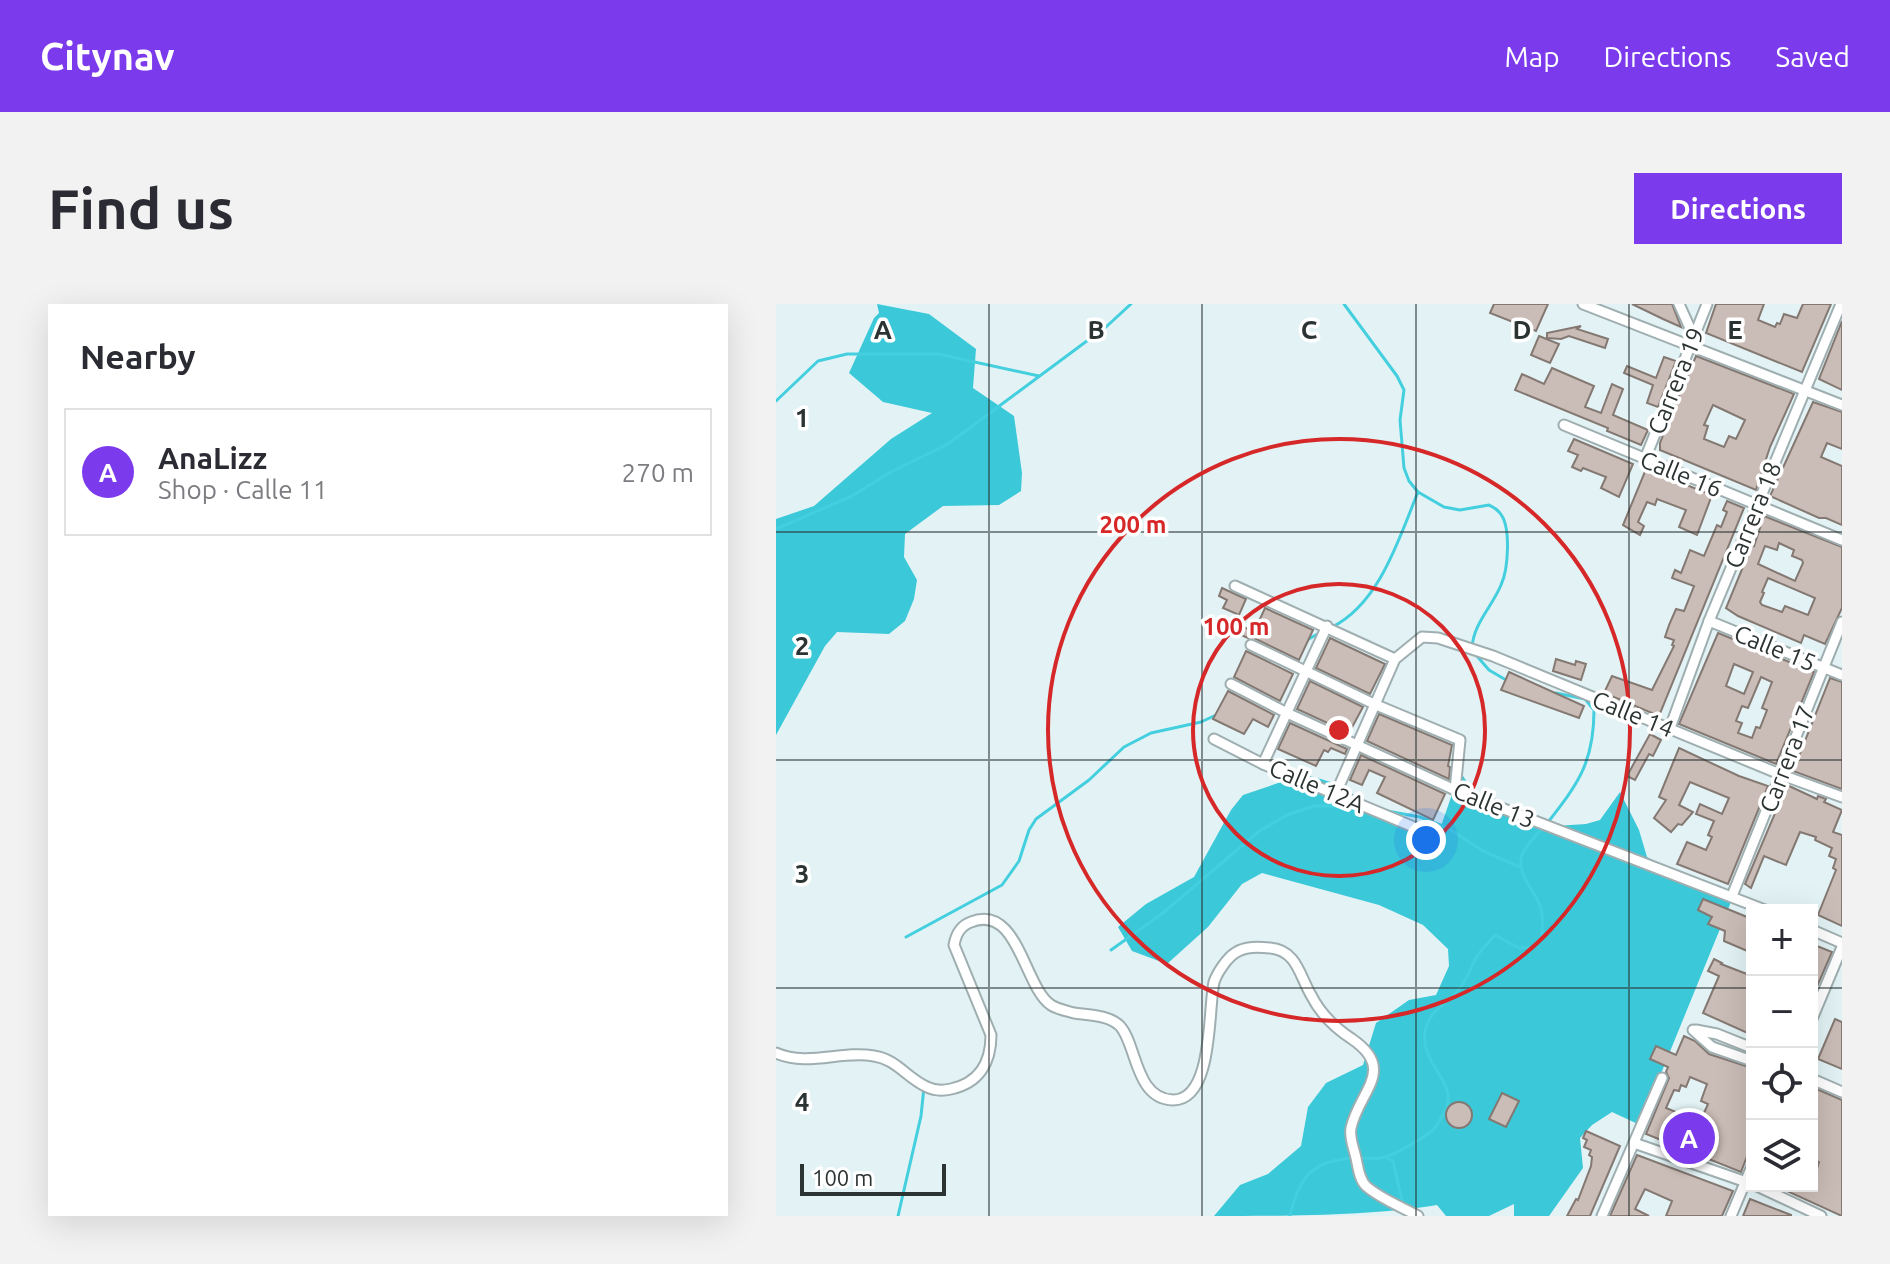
<!DOCTYPE html>
<meta charset="utf-8">
<style>
body{margin:0;font-family:Ubuntu,sans-serif;background:#f2f2f3;color:#2b2b33}
.controls{position:absolute;right:24px;bottom:24px;display:grid;overflow:hidden;border-radius:0px;box-shadow:0 8px 32px #0002}
.controls button{width:72px;height:72px;display:grid;place-items:center;padding:0;border:0;border-bottom:2px solid #e1e1e2;background:#fff;color:#2b2b33;font:40px sans-serif}
.scale{position:absolute;left:24px;bottom:20px;width:146px;box-sizing:border-box;padding-left:8px;border:4px solid #2c3333;border-top:0;font-size:22px;line-height:28px;white-space:nowrap;color:#2c3333;-webkit-text-stroke:6px #fff;paint-order:stroke}
.you{position:absolute;left:650px;top:536px;width:28px;height:28px;margin:-20px;border:6px solid #fff;border-radius:50%;background:#1a73e8;box-shadow:0 0 0 12px #1a73e833}
.badge{display:grid;place-items:center;width:52px;height:52px;border-radius:50%;background:#7c3aed;color:#fff;font-size:26px;font-weight:700}
.pin{position:absolute;translate:-50% -50%;border:4px solid #fff;box-shadow:0 2px 8px #0006}
.list{margin:0;padding:0;list-style:none}
h2{display:flex;justify-content:space-between;align-items:center;height:104px;margin:0;padding:0 32px;font-size:34px}
h2 small{font-size:26px;font-weight:400;color:#7c7c81}
.list li{display:grid;grid-template-columns:52px 1fr auto;gap:24px;align-items:center;box-sizing:border-box;height:128px;margin:0 16px 16px;padding:0 16px;border:2px solid #e1e1e2;border-radius:0px}
.list b{display:block;font-size:30px;white-space:nowrap}
.list p{margin:0;font-size:26px;white-space:nowrap;color:#7c7c81}
.list em{font-size:26px;font-style:normal;color:#7c7c81}
.icon{flex:none;width:44px;height:44px;fill:none;stroke:currentColor;stroke-width:2;stroke-linecap:round;stroke-linejoin:round}
.map{position:relative;flex:none;width:1066px;height:912px;overflow:hidden;border-radius:0px}
header{display:flex;align-items:center;gap:48px;box-sizing:border-box;height:112px;padding:0 40px;background:#7c3aed;color:#fff}
header strong{font-size:38px}
nav{display:flex;gap:44px;margin-inline-start:auto;font-size:28px}
.intro{display:flex;align-items:center;justify-content:space-between;box-sizing:border-box;height:192px;padding:0 48px}
h1{margin:0;font-size:56px}
.button{padding:20px 36px;border-radius:0px;background:#7c3aed;color:#fff;font-size:28px;font-weight:700}
main{display:flex;gap:48px;padding:0 48px}
aside{flex:1;background:#fff;border-radius:0px;box-shadow:0 8px 32px #0002}
.map>svg:first-child{display:block}
.forest{fill:#3bc8d8}
.lines{fill:none;stroke-linecap:round;stroke-linejoin:round}
.stream{stroke:#44cfdf;stroke-width:3}
.building{fill:#cabcb6;stroke:#847872;stroke-width:2;fill-rule:evenodd}
.street-casing{stroke:#9faeb0;stroke-width:13}
.street{stroke:#fff;stroke-width:9}
.grid{fill:none;stroke:#2c3333;stroke-width:2;stroke-opacity:0.55}
.ring{fill:none;stroke:#d62828;stroke-width:4}
.labels{text-anchor:middle;dominant-baseline:central;stroke-width:7;stroke-linejoin:round;paint-order:stroke}
.street-label{font-size:24px;fill:#2c3333;stroke:#fff}
.grid-label{font-size:26px;text-anchor:middle;font-weight:bold;fill:#2c3333;stroke:#fff;stroke-width:7;stroke-linejoin:round;paint-order:stroke}
.centre{fill:#d62828;stroke:#fff;stroke-width:4}
.ring-label{font-size:24px;text-anchor:middle;font-weight:bold;fill:#d62828;stroke:#fff;stroke-width:7;stroke-linejoin:round;paint-order:stroke}
</style>
<header>
<strong>Citynav</strong>
<nav><a>Map</a><a>Directions</a><a>Saved</a></nav>
</header>
<div class="intro"><h1>Find us</h1><a class="button">Directions</a></div>
<main>
<aside>
<h2>Nearby<small></small></h2>
<ul class="list">
<li><span class="badge">A</span><div><b>AnaLizz</b><p>Shop · Calle 11</p></div><em>270 m</em></li>
</ul>
</aside>
<div class="map">
<svg width="1066" height="912" viewBox="0 0 1066 912">
<rect width="100%" height="100%" fill="#e3f3f5"/>
<g class="forest">
<polygon points="101,0 153,10 200,45 197,84 238,112 246,169 245,187 223,201 167,202 129,230 128,253 141,276 138,295 129,317 113,330 61,328 49,342 0,431 0,215 38,202 115,135 156,109 107,98 73,69 98,14 103,9"/>
<path d="M684 467 699 491 726 510 755 519 779 522 810 520 824 516 844 488 863 526 871 553 955 598 864 821 836 808 816 821 804 834 807 864 773 912H738V900L713 912H670L661 901C597 912 506 912 438 912L464 881 492 870 525 842 532 803 550 779 587 761 600 719 633 696 660 691 673 662 672 645 647 621 603 601 486 569 466 580 432 623 391 660 356 647 342 623 370 600 418 573 455 506 467 491 529 470 564 481 606 511 645 530 663 528Z"/>
</g>
<g class="lines">
<g class="stream">
<path d="M568 0 621 72 628 86 624 116 628 164 633 177 642 188 668 203 684 206 713 201C716 203 720 204 723 208 736 221 732 266 725 281 716 303 697 320 696 344"/>
<polyline points="0,97 42,57 71,50 162,50 263,72"/>
<polyline points="0,225 76,192 113,169 172,140 331,22 355,0"/>
<path d="M556 323C604 299 623 234 642 188"/>
<polyline points="531,336 545,328"/>
<polyline points="700,351 713,366 730,376"/>
<polyline points="611,507 644,513 672,524 707,547 746,564"/>
<polyline points="130,633 226,581 243,557 253,526 260,515 313,476 348,443 375,429 425,418 440,411"/>
<polyline points="335,646 387,609 482,528 511,511 538,502 580,502"/>
<polyline points="609,853 617,857 627,901"/>
<polyline points="122,912 145,812 148,783"/>
<path d="M514 912C523 872 537 856 579 854 588 854 601 856 609 853 620 850 649 833 657 826 661 822 664 815 667 811 687 780 644 763 649 728 653 704 675 699 686 681 692 673 695 663 700 654 705 645 713 638 719 631L743 644 757 643 766 632C766 623 768 610 764 602 758 584 740 572 746 551 749 541 762 530 769 522 801 481 818 460 818 406L809 395 780 389"/>
</g>
</g>
<g class="building">
<polygon points="718,0 772,0 760,27 714,9"/>
<polygon points="856,0 896,0 905,23 887,15"/>
<polygon points="940,0 988,0 982,16 999,23 1001,19 1004,20 1008,10 1021,14 1027,0 1055,0 1026,68 930,29"/>
<polygon points="1066,17 1066,86 1043,75"/>
<polygon points="805,22 801,25 832,35 829,44 793,32 785,35 771,34 771,29"/>
<polygon points="763,32 783,40 774,59 755,51"/>
<path d="M920 52 1018 90 994 143 980 186 884 146V139L897 106ZM937 101 969 116 960 135 953 132 948 143 928 135 932 122 928 121Z"/>
<polygon points="888,53 900,57 882,103 871,99 877,81 848,69 851,62 880,74"/>
<polygon points="776,64 818,82 809,103 825,109 836,80 847,85 837,111 872,126 865,141 831,127 832,124 739,86 746,70 768,80"/>
<polygon points="1037,98 1066,108 1066,145 1051,139 1045,153 1066,162 1066,221 1050,214 1043,214 994,192"/>
<polygon points="798,135 857,160 843,193 825,184 830,173 807,164 805,167 796,163 802,151 792,147"/>
<polygon points="870,165 936,191 921,231 903,223 910,206 881,195 879,201 871,198 862,218 868,222 864,231 847,221"/>
<polygon points="951,197 968,204 883,412 828,389 836,372 876,386 898,342 896,341 898,336 889,333 893,321 900,305 908,307 918,282 896,274 899,266 905,269 914,246 928,252 941,221 945,223 951,208 947,206"/>
<path d="M988 212 1066 243V304L1049 340 1028 331 1025 339 962 312 950 304 976 241 978 242ZM1003 239 1018 246 1016 252 1026 256 1027 259 1019 277 982 260 989 242 1001 246ZM992 274 1039 294 1032 311 1009 302 1006 308 986 301 984 298 988 289 986 288Z"/>
<polygon points="446,284 470,295 463,311 447,304 451,296 443,292"/>
<polygon points="489,304 537,326 523,356 478,334 472,334 451,325 455,317 478,328"/>
<path d="M942 329 1038 368 1000 460 903 420ZM958 360 977 368 968 390 950 382ZM985 373 996 378 986 404 991 406 984 424 980 423 976 434 962 429 966 419 960 417 966 402 972 404Z"/>
<polygon points="554,334 609,360 594,390 540,364"/>
<polygon points="470,347 517,370 504,397 458,373"/>
<polygon points="780,355 799,361 800,357 810,360 805,376 777,367"/>
<polygon points="733,368 808,402 803,414 725,386"/>
<polygon points="1054,374 1066,378 1066,485 1017,467"/>
<polygon points="534,377 587,403 573,429 521,405"/>
<polygon points="452,387 498,411 492,423 477,415 468,430 437,415"/>
<polygon points="603,410 676,441 672,462 674,463 673,475 591,437"/>
<polygon points="514,419 571,445 569,450 555,444 552,448 548,446 540,462 502,445"/>
<polygon points="874,430 885,436 877,452 873,450 859,476 851,472"/>
<polygon points="903,444 963,472 992,482 952,580 901,560 911,538 930,546 936,533 932,531 938,517 920,510 924,500 946,510 953,494 914,478 903,501 917,508 906,521 902,520 895,528 878,514 890,496 883,493"/>
<polygon points="585,451 669,490 657,516 601,489 609,473 593,466 586,481 574,476"/>
<polygon points="1011,481 1041,495 1042,492 1050,495 1048,498 1066,506 1057,528 1066,531 1066,622 1042,611 1060,566 1057,564 1060,555 1053,552 1056,544 1039,536 1040,533 1024,528 1010,561 988,552 975,584 969,580"/>
<polygon points="927,595 976,615 976,649 948,637 949,627 932,620 936,613 922,606"/>
<polygon points="1036,640 1056,648 1036,694"/>
<polygon points="938,655 946,659 945,660 976,672 976,731 927,709 943,672 932,667"/>
<polygon points="1059,715 1066,718 1066,765 1042,755"/>
<path d="M908 732 919 737 933 750 976 764V839L965 868 870 830 893 774 890 768 892 763 874 755 880 742 900 751ZM914 773 931 780 925 797 932 800 924 818 890 804 898 786 903 787 905 781 910 783Z"/>
<polygon points="1036,783 1066,796 1066,912 1000,882 1036,882 1043,858 1036,855"/>
<polygon points="726,789 743,797 730,823 713,815"/>
<circle cx="683" cy="811" r="13"/>
<polygon points="810,827 844,842 814,912 791,912 800,895 802,896 815,862 816,853 813,851 815,846 808,843 811,836 807,834"/>
<polygon points="861,851 957,887 946,912 890,912 896,897 869,885 859,905 873,912 834,912"/>
<polygon points="974,895 1015,911 1015,912 967,912"/>
</g>
<g class="lines">
<g class="street-casing">
<g id="street">
<polyline points="807,0 1066,101"/>
<polyline points="903,0 918,33"/>
<polyline points="788,121 1066,236"/>
<polyline points="869,155 931,0"/>
<polyline points="459,282 619,355"/>
<polyline points="933,317 1066,371"/>
<polyline points="475,341 598,400 684,436 679,486"/>
<polyline points="455,380 511,409 679,486 989,606"/>
<polyline points="894,424 933,317 1065,0"/>
<polyline points="438,435 487,460 645,526"/>
<polyline points="487,460 551,322"/>
<polyline points="560,489 619,355 646,333 662,334 717,352 1006,471 1066,493"/>
<polyline points="956,592 1066,318"/>
<polyline points="1036,626 1066,639"/>
<polyline points="1036,715 1066,643"/>
<polyline points="917,726 936,743 976,757"/>
<polyline points="920,726 941,730 976,744"/>
<path d="M0 749C32 763 65 746 98 752 120 755 131 774 151 783 159 787 166 787 175 785 203 779 215 759 215 731L178 641C180 630 184 622 195 618 242 599 248 683 275 701 281 705 291 707 298 709 313 711 333 711 344 722 361 741 359 795 397 796 438 796 432 704 438 678 441 669 451 654 459 649 469 642 483 643 494 644 521 646 524 673 535 691 544 709 559 724 576 735 621 766 583 787 575 824 573 833 578 845 580 854 582 863 583 875 590 882 603 894 626 903 642 912"/>
<polyline points="1036,775 1066,788"/>
<polyline points="858,839 976,880"/>
<polyline points="981,882 1045,912"/>
<polyline points="826,912 886,774"/>
<polyline points="955,912 976,862"/>
</g>
</g>
<use href="#street" class="street"/>
</g>
<path class="grid" d="M213 0V912M426 0V912M640 0V912M853 0V912M0 228H1066M0 456H1066M0 684H976M1036 684H1066"/>
<g class="ring">
<circle cx="563" cy="426" r="146"/>
<circle cx="563" cy="426" r="291"/>
</g>
<g class="labels">
<g class="street-label">
<text transform="translate(900 77) rotate(-68)">Carrera 19</text>
<text transform="translate(905 170) rotate(22)">Calle 16</text>
<text transform="translate(977 211) rotate(-68)">Carrera 18</text>
<text transform="translate(999 344) rotate(22)">Calle 15</text>
<text transform="translate(857 410) rotate(22)">Calle 14</text>
<text transform="translate(1011 455) rotate(-69)">Carrera 17</text>
<text transform="translate(541 482) rotate(23)">Calle 12A</text>
<text transform="translate(718 501) rotate(22)">Calle 13</text>
</g>
</g>
<g class="grid-label">
<text x="107" y="35">A</text>
<text x="320" y="35">B</text>
<text x="533" y="35">C</text>
<text x="746" y="35">D</text>
<text x="959" y="35">E</text>
<text x="26" y="123">1</text>
<text x="26" y="351">2</text>
<text x="26" y="579">3</text>
<text x="26" y="807">4</text>
</g>
<circle cx="563" cy="426" r="12" class="centre"/>
<g class="ring-label">
<text x="357" y="229">200 m</text>
<text x="460" y="331">100 m</text>
</g>
</svg>
<div class="controls">
<button>+</button>
<button>−</button>
<button><svg class="icon" aria-label="locate" viewBox="0 0 24 24"><circle cx="12" cy="12" r="6"/><path d="M12 2v4M12 18v4M2 12h4M18 12h4"/></svg></button>
<button><svg class="icon" aria-label="layers" viewBox="0 0 24 24"><path d="M12 4l9 5-9 5-9-5zM3 14l9 5 9-5"/></svg></button>
</div>
<div class="scale">100 m</div>
<div class="you"></div>
<div class="pin badge" style="left:913px;top:834px">A</div>
</div>
</main>
